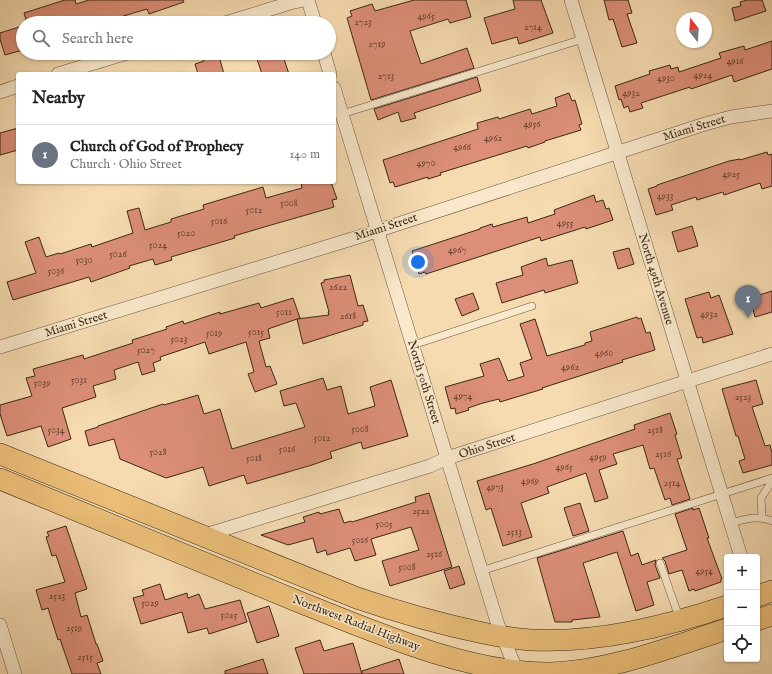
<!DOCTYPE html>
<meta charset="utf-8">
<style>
body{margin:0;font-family:"IM FELL English",serif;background:#f2f2f2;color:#222}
.controls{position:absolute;right:12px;bottom:12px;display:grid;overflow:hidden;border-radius:4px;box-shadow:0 1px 3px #0004}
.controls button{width:36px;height:36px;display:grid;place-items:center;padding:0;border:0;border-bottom:1px solid #e0e0e0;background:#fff;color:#222;font:20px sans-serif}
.compass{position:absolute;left:676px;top:12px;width:36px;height:36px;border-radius:50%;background:#fff;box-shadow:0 1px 3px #0004;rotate:343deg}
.you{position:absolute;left:418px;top:262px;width:14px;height:14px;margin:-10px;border:3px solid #fff;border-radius:50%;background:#1a73e8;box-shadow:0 0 0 6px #1a73e833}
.badge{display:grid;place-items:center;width:26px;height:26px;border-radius:50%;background:#8f2418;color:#fff;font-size:13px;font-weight:700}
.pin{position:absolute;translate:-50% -33px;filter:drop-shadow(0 1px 2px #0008)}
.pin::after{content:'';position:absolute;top:21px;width:14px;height:12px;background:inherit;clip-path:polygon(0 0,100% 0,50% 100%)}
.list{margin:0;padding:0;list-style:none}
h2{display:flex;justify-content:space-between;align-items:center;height:52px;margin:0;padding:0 16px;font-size:17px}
h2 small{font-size:13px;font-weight:400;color:#767676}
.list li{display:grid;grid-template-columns:26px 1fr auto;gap:12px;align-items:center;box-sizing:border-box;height:60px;padding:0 16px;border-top:1px solid #e0e0e0}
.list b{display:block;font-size:15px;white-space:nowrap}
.list p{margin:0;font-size:13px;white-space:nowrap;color:#767676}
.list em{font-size:13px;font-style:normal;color:#767676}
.icon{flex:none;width:22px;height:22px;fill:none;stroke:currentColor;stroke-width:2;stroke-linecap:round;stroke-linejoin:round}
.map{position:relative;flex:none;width:772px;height:674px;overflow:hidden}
.search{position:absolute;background:#fff;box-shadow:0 1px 3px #0004;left:16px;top:16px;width:320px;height:44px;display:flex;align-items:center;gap:10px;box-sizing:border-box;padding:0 14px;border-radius:22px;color:#767676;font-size:15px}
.panel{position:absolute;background:#fff;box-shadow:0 1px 3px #0004;left:16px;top:72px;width:320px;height:112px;border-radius:4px}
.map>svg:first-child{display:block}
.building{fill:#dc8e78;stroke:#3a2916}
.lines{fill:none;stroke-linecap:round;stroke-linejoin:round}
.lane-casing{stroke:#69563d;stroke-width:8}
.street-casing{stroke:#69563d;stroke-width:14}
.primary-casing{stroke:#3a2916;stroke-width:22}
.lane{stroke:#f9e8cc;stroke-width:7}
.street{stroke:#f9e8cc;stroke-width:13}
.primary{stroke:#ebbe78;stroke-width:21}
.labels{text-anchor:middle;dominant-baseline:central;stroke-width:3;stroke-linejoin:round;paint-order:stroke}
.number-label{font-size:10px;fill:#62422e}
.street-label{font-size:12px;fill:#3a2916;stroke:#f9e8cc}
</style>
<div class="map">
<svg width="772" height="674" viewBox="0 0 772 674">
<rect width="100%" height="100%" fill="#f6dbb1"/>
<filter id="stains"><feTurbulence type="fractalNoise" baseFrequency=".005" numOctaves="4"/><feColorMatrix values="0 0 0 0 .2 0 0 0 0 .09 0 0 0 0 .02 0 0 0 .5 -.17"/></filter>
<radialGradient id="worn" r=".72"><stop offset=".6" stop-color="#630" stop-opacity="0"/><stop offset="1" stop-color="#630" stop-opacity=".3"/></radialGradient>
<g class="building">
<polygon points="65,0 75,0 76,4 89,0 183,0 184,2 149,14 147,9 107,21 107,23 27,23 24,13"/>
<polygon points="414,0 466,0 471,17 450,23 448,19 410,31 421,64 467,48 474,68 371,100 347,18 352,16 350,11 372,4 375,11"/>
<polygon points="513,0 541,0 553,33 519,44 517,37 492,44 484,18 515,9"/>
<polygon points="604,0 628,0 632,13 627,14 637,43 622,47 613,19 609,20"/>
<polygon points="747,0 762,0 766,11 735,21 732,8 741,6 740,2"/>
<polygon points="19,27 23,38 23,50 5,55 0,39 0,33"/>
<polygon points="772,41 772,69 734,82 732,75 691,89 690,87 641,103 643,108 630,112 628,106 624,108 621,99 619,100 615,86 650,74 649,71 670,65 671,69 678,67 679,72 721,58 719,53 744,46 745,50"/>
<polygon points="214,53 218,53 224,74 198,74 195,64 204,61 202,57"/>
<polygon points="255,53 282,53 289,74 262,74"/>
<polygon points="477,77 481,91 414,113 416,118 401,122 398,112 378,120 374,109"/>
<polygon points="569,93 572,101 575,100 582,124 579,125 581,130 545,141 545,142 528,148 527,146 440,173 441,175 428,179 428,177 395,187 393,182 390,183 383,160 478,129 477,123 498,117 499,119 530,109 532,114 557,106 555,98"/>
<polygon points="18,128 18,150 0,155 0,133"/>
<polygon points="767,152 768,155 772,154 772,186 762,189 760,183 724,195 723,192 697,200 696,197 671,205 673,210 656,215 648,189 657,186 657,185 729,161 740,159 740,160"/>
<polygon points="301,182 331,182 337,199 332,200 334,207 271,225 234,236 235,238 171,257 172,260 155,265 153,259 129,266 130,268 91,282 89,277 13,300 7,282 36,273 25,242 39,237 46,257 59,253 60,254 91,244 92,247 133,233 127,211 139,208 145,230 171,222 171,219 204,209 203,205 263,187 266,198 302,188"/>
<polygon points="594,195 596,202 603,200 606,209 609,208 613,220 586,229 585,227 541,241 540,237 426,274 425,272 419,274 412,251 480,229 480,228 492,224 493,227 527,217 528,223 555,214 554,210"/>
<polygon points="692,226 698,246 678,252 672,232"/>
<polygon points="629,248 634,264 618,269 613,252"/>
<polygon points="546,258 548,266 572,260 578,283 545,293 544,290 502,303 496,283 523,275 521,267"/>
<polygon points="350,275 358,306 363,305 368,321 363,322 363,325 303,344 297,319 329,315 328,312 329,312 321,283 324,282 324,280"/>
<polygon points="772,291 772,312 755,317 750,298"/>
<polygon points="709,292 711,298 719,295 733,334 703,343 702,337 697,338 685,299"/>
<polygon points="473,293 479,309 462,316 455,299"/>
<polygon points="293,298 300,318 268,329 270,338 259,341 266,367 270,366 277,384 255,392 248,374 254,372 246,342 209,354 205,342 160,357 161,360 153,363 155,371 142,375 138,362 114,370 116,379 93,386 96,397 62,408 71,439 48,447 41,426 7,436 0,414 0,405 32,396 26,378 35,376 33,369 83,355 84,359 133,343 132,340 167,329 166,327 183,321 184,324 220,312 220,314 259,303 261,308"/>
<polygon points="637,317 638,319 641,318 646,333 650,332 655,350 622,360 623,362 542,388 543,389 533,392 500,402 499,399 483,403 468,408 469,410 456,414 455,408 451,409 445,387 484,376 480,364 499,358 508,381 524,376 520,363 532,359 520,324 535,319 547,356 585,345 585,343 592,341 590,332"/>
<polygon points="323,378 327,390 341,386 348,414 375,406 370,387 391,380 408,436 363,449 361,442 330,452 332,458 312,465 247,484 244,475 209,486 203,467 166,478 120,459 114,439 89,446 85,431 98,427 98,426 163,404 164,405 198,395 204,414 220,409 232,449 305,427 296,403 284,406 280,391"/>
<polygon points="756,380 763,404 752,407 765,446 770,445 772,453 772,465 743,473 739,461 745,459 738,436 736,436 722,389"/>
<polygon points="670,413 677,434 675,435 682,458 677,459 690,499 672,505 670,498 665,500 654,468 650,469 643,445 613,454 617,464 599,470 608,498 595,502 586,473 547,487 549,493 521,503 532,537 503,546 491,508 486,510 477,481 533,464 635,429 634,425"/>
<polygon points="429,493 452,567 390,586 382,561 419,550 411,527 371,539 376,555 355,561 350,548 327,555 326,550 317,553 313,538 288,545 261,535 305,522 303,517 319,512 320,514 339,509 344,523 351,521 352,522 416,502 415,497"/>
<polygon points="580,503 589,531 573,536 564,508"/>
<polygon points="693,508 693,510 699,508 709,538 707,538 722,579 721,579 721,582 695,591 694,589 689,591 682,570 669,574 665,561 662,558 687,550 675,514"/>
<polygon points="66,526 87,589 75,593 81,617 87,615 96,644 97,644 103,661 97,663 101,674 72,674 62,645 60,639 58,640 48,608 42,610 36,590 65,582 56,555 52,556 46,537 49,536 47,532"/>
<polygon points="623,531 631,556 638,553 642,565 656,560 655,565 660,578 647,582 654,605 636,611 617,552 583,563 600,617 572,620 572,622 555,622 537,558"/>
<polygon points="459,566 465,584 450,589 444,571"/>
<polygon points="160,584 165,600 187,593 188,598 199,594 205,609 240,600 247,622 209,634 207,628 188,633 182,612 141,624 133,598 144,595 142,590"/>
<polygon points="269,606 279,636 257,643 247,613"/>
<polygon points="320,640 324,651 353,643 362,674 304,674 295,648"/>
<polygon points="263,659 268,674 225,674 225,671"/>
<polygon points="399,659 404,674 362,674 362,671"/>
</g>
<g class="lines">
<g class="lane-casing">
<g id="lane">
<polyline points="342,114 583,39"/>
<polyline points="413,345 532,306"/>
<polyline points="762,517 761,498 772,481"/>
<path d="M731 523C746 519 757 515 772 521"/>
<polyline points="660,563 680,620"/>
<polyline points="481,571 772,478"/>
</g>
</g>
<g class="street-casing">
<g id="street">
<polyline points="308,0 315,23"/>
<polyline points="571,0 741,557"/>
<polyline points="225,23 290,3 304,0"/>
<polyline points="324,53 330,74"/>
<polyline points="58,74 127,53"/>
<polyline points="334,88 498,625 518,674"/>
<polyline points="0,92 18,86"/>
<polyline points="0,347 355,238 705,124 731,117 772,111"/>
<polyline points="202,536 430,466 447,458 772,354"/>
<polyline points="0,625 15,674"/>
</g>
</g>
<g class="primary-casing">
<g id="primary">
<path d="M0 454 357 598C398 612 440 624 483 633 498 636 514 639 531 640 598 643 664 627 727 606"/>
<path d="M0 479C99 520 198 561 297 601 372 631 469 674 551 673 611 671 671 647 727 629"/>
<polyline points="757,596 772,591"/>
<polyline points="757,620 772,615"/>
</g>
</g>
<use href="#lane" class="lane"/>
<use href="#street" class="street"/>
<use href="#primary" class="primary"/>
</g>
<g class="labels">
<g class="number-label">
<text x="426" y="16">4965</text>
<text x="363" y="22">2723</text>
<text x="533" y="27">2714</text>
<text x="377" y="44">2719</text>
<text x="735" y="61">4916</text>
<text x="703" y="75">4924</text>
<text x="386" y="76">2713</text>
<text x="666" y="78">4930</text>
<text x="631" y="93">4932</text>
<text x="532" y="124">4956</text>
<text x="493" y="138">4962</text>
<text x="462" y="147">4966</text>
<text x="426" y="163">4970</text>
<text x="731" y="174">4925</text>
<text x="665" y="196">4933</text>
<text x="289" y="203">5008</text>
<text x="254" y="210">5012</text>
<text x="219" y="221">5016</text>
<text x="565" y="223">4955</text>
<text x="186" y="233">5020</text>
<text x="158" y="245">5024</text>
<text x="457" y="250">4967</text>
<text x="118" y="254">5026</text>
<text x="84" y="260">5030</text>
<text x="56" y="271">5036</text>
<text x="338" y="287">2622</text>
<text x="284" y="312">5011</text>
<text x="709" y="314">4932</text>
<text x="348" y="316">2618</text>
<text x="256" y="332">5015</text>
<text x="214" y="333">5019</text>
<text x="179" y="339">5023</text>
<text x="146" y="350">5027</text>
<text x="604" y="353">4960</text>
<text x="570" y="367">4962</text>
<text x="79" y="380">5031</text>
<text x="42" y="383">5039</text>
<text x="463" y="396">4974</text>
<text x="743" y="397">2523</text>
<text x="360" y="429">5008</text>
<text x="56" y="430">5034</text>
<text x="655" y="430">2518</text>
<text x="322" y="438">5012</text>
<text x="287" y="449">5016</text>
<text x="158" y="452">5028</text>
<text x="663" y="454">2516</text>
<text x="598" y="457">4959</text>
<text x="254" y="458">5018</text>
<text x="564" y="467">4965</text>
<text x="530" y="481">4969</text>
<text x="672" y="483">2514</text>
<text x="495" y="487">4973</text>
<text x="421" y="511">2522</text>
<text x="384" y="524">5005</text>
<text x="514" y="532">2513</text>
<text x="360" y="540">5016</text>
<text x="434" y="554">2516</text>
<text x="407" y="567">5008</text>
<text x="704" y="571">4954</text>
<text x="57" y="596">2523</text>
<text x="150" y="603">5029</text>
<text x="229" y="615">5025</text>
<text x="74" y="628">2519</text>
<text x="85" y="657">2515</text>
</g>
<g class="street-label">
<text transform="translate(694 128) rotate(-17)">Miami Street</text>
<text transform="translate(386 227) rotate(-18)">Miami Street</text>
<text transform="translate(656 279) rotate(73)">North 49th Avenue</text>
<text transform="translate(76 324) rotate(-17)">Miami Street</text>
<text transform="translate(424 382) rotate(73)">North 50th Street</text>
<text transform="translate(487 446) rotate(-18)">Ohio Street</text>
<text transform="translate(356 623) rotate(21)">Northwest Radial Highway</text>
</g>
</g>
<rect width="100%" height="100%" filter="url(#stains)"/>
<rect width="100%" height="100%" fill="url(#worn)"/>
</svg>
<div class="controls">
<button>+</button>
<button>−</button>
<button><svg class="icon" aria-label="locate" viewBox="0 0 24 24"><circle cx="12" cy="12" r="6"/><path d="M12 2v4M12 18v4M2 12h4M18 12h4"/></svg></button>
</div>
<svg class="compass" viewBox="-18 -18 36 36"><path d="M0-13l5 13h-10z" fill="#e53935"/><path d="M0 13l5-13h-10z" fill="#767676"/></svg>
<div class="you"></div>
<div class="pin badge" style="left:748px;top:318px;background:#6b7280">1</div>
<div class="search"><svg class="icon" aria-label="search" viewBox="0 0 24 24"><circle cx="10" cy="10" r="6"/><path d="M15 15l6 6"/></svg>Search here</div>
<section class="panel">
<h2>Nearby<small></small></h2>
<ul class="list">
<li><span class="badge" style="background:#6b7280">1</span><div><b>Church of God of Prophecy</b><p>Church · Ohio Street</p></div><em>140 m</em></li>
</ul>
</section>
</div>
